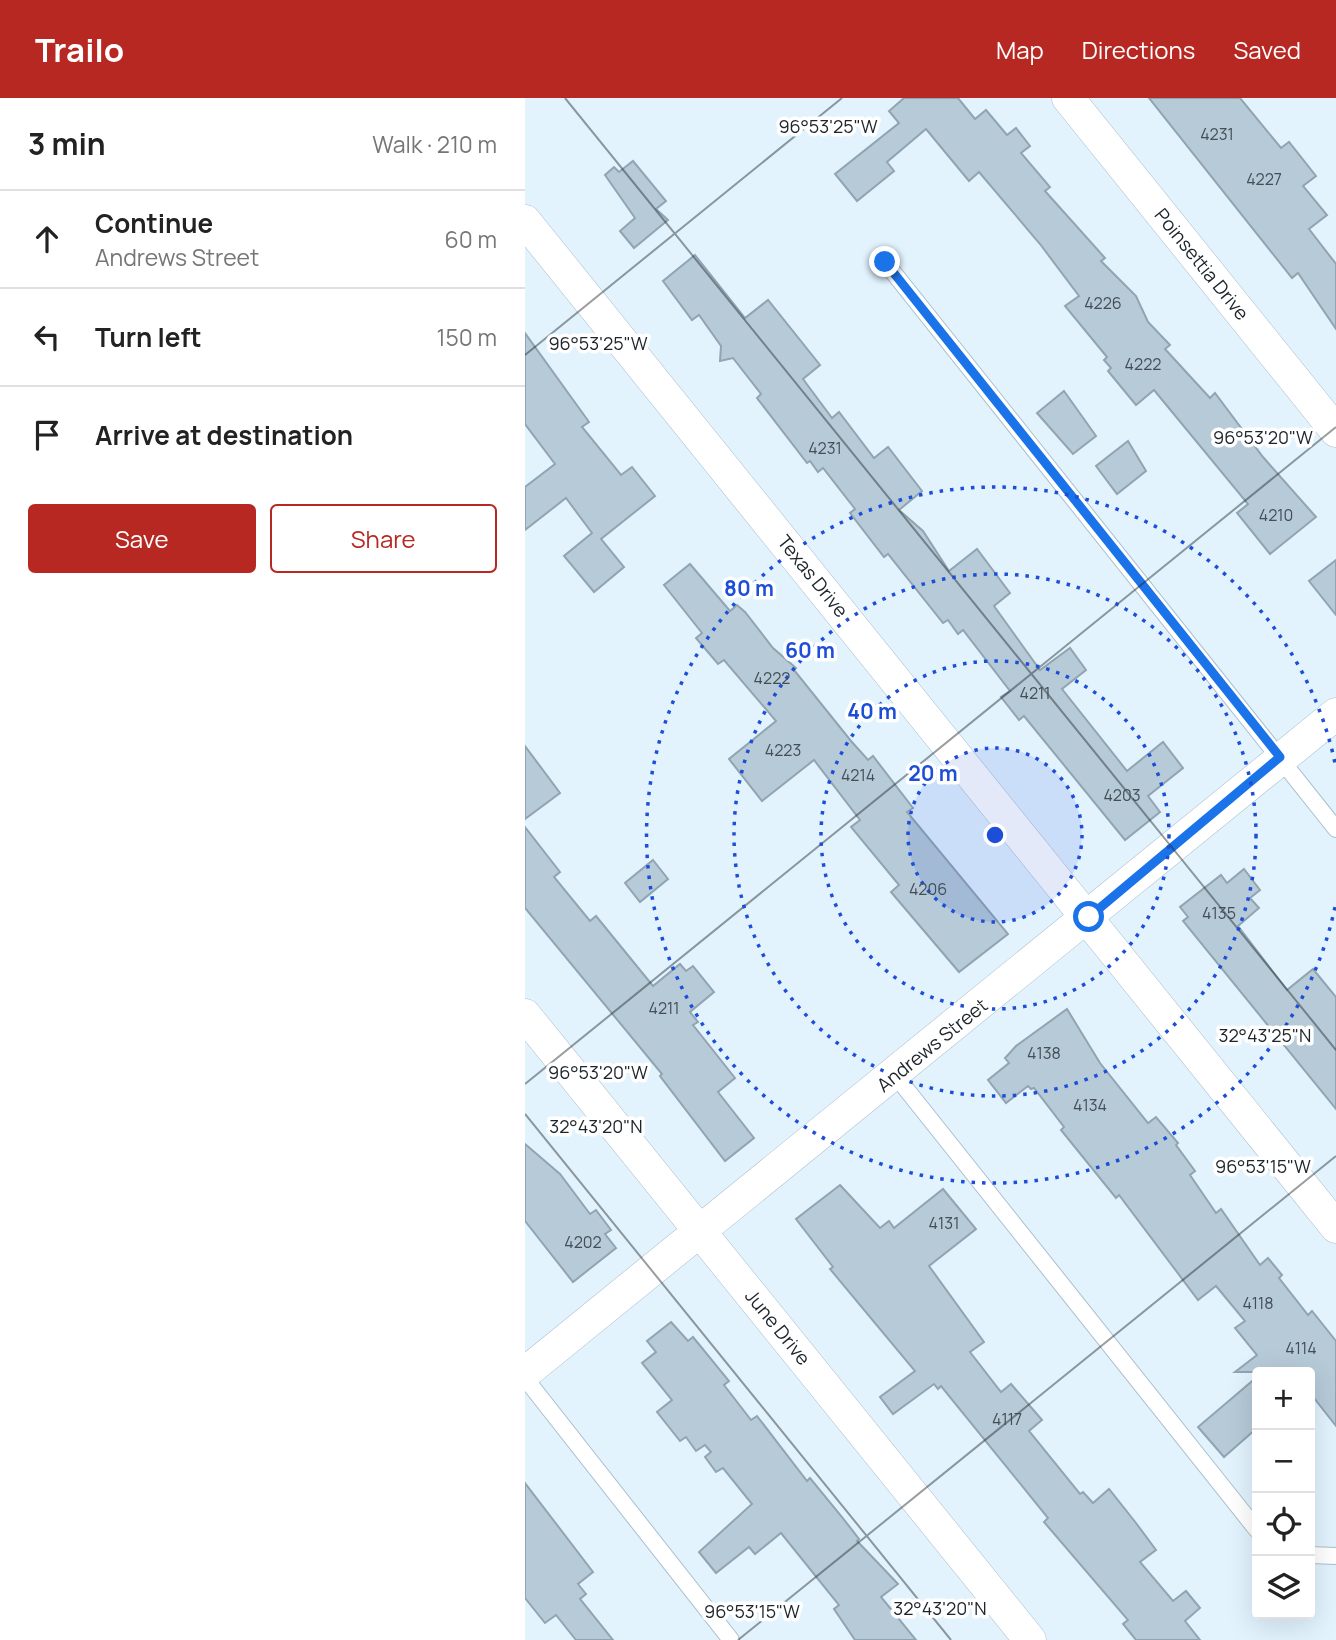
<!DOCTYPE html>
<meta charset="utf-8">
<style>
body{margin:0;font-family:Manrope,sans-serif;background:#f2f2f2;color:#222}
.controls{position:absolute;right:21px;bottom:21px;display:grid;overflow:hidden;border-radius:7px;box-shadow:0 7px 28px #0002}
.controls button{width:63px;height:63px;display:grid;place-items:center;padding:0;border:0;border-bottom:2px solid #e0e0e0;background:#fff;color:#222;font:35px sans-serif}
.stop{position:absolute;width:21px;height:21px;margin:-16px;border:5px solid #1a73e8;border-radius:50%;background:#fff}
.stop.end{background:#1a73e8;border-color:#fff;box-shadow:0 2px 7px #0008}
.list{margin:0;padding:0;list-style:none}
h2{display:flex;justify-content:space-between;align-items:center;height:91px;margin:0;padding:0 28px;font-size:30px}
h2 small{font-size:23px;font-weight:400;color:#767676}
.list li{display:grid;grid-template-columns:46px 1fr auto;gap:21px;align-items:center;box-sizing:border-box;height:98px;padding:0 28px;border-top:2px solid #e0e0e0}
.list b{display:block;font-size:26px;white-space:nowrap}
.list p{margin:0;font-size:23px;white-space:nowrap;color:#767676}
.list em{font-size:23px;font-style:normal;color:#767676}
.actions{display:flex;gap:14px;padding:21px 28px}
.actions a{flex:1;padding:16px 0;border:2px solid #b72822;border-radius:7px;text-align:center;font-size:24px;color:#b72822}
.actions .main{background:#b72822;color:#fff}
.icon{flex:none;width:38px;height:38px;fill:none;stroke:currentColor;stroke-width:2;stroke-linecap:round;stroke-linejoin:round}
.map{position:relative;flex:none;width:811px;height:1542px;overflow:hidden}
header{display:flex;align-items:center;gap:42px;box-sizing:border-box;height:98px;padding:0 35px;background:#b72822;color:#fff}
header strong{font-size:33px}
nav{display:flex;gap:38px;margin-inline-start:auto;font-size:24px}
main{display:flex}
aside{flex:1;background:#fff}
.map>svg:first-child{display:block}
.building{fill:#b6cad8;stroke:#90a4b1;stroke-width:2}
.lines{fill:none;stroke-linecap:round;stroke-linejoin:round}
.lane-casing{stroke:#aabfcc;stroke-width:18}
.street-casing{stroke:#aabfcc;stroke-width:33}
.lane{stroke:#fff;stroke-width:16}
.street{stroke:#fff;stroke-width:32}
.route{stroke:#1a73e8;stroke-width:9}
.ticks{fill:none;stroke:#1d252a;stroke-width:2;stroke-opacity:0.45}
.ring{fill:none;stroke:#1d4ed8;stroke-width:3.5;stroke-dasharray:3.5 7}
.labels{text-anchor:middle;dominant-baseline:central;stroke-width:7;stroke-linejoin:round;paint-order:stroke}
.number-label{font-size:16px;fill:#434e56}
.street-label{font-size:19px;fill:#1d252a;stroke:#fff}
.ticks-label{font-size:18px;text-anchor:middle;fill:#1d252a;stroke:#fff;stroke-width:7;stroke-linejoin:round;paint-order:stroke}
.centre{fill:#1d4ed8;stroke:#fff;stroke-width:3.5}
.ring-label{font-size:21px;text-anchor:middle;font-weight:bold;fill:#1d4ed8;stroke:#fff;stroke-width:7;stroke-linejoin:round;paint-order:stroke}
</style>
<header>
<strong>Trailo</strong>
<nav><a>Map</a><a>Directions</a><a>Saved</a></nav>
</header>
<main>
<aside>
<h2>3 min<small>Walk · 210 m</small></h2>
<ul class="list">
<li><svg class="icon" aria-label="ahead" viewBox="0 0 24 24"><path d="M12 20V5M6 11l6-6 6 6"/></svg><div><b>Continue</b><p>Andrews Street</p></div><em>60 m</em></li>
<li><svg class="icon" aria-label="left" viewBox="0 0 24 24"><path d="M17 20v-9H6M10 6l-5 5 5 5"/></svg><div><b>Turn left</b></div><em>150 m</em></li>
<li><svg class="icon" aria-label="arrive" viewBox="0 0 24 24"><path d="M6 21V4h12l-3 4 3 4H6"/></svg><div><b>Arrive at destination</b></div></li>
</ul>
<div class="actions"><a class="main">Save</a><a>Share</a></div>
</aside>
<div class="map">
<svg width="811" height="1542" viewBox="0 0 811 1542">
<rect width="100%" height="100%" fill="#e2f3fe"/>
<g class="building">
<polygon points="379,0 433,0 450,21 461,12 482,37 491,30 505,48 496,55 525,89 520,93 580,160 576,163 611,198 623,224 645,247 640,251 685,300 690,295 738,359 791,419 745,456 712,415 723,406 629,292 611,307 583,273 586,270 579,262 582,259 540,208 554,198 515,146 454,74 444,83 401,31 362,64 369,73 332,103 310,76 374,25 364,13"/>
<polygon points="624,0 715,0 756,50 764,44 791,78 778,88 802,117 784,131 811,166 811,231 773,175 767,180"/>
<polygon points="108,63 141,103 131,111 143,122 109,150 95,133 110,120 80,77 89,69 94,74"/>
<polygon points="170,157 220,220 243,202 295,267 278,281 307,320 314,314 349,360 363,349 397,393 374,412 398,433 424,473 452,451 485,495 469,508 515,572 545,550 561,572 537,591 602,673 638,644 658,670 623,698 635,714 600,742 499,618 494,622 476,599 485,593 438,532 433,536 423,522 418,525 363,456 359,459 325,415 330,411 298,370 293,374 285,363 282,365 232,300 236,296 208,260 195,263 196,248 174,217 167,222 138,183"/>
<polygon points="0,235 64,324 57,329 96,377 107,369 130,398 76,441 99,469 69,494 39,458 67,435 41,400 0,432 0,389 30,366 0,326"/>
<polygon points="539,293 571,338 548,356 512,315"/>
<polygon points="603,343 621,373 592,396 571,368"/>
<polygon points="811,462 811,517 784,483"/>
<polygon points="165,466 205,513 212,507 220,514 248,550 271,570 269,572 326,643 343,662 348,658 388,710 382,714 483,836 434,874 366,794 374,787 326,729 335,722 289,662 237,703 204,661 251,623 199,562 193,566 171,540 177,535 139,487"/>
<polygon points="0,648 35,695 0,721"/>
<polygon points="0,729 35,774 29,779 65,823 71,818 128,888 155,866 161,873 168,868 189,894 165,914 173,924 168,927 210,980 193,994 229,1040 200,1063 135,978 137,976 0,810"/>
<polygon points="128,762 143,781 115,804 100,785"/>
<polygon points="719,771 735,792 725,800 734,810 713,828 762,892 788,871 811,899 811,1011 658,823 663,819 655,809 696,777 702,785"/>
<polygon points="542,911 575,965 623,1025 631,1019 653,1045 651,1047 670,1073 665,1077 691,1115 696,1111 735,1167 743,1160 757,1177 754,1180 783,1217 787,1213 811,1243 811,1328 785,1295 785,1274 710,1274 732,1257 710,1230 720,1223 691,1188 673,1202 594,1097 591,1100 536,1032 539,1029 509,990 506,991 503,988 481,1005 463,982 484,965 480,960 491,948"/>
<polygon points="0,1046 35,1076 65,1116 71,1112 86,1132 80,1136 91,1150 48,1184 0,1123"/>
<polygon points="315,1087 355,1130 364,1123 369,1130 418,1091 451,1131 404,1168 459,1244 445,1254 476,1294 486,1286 517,1322 504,1333 555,1396 558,1394 568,1405 584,1391 611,1425 631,1452 615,1464 648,1503 661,1493 675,1510 660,1523 675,1542 611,1542 598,1526 603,1522 519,1424 523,1420 416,1288 413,1291 409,1286 368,1316 355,1299 390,1273 305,1171 308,1169 271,1121"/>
<polygon points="146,1224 163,1243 168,1239 204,1283 199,1287 226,1322 232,1318 282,1383 285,1380 317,1419 334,1441 332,1443 373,1486 356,1499 391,1542 330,1542 309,1511 314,1507 256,1435 230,1456 224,1449 191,1475 174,1454 227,1406 198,1370 191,1374 180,1359 186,1354 180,1347 171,1353 161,1339 155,1343 132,1314 147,1302 117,1265 131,1254 122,1243"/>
<polygon points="732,1279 732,1330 699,1359 673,1329"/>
<polygon points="0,1385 68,1474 53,1486 61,1496 55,1501 88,1542 51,1542 31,1517 20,1525 0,1500"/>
</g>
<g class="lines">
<g class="lane-casing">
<g id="lane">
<polyline points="360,164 811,731"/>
<polyline points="370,977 732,1432"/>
<polyline points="0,1280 206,1542"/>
<polyline points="785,1457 811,1458"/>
</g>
</g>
<g class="street-casing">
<g id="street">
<polyline points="543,0 811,333"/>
<polyline points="0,123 811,1129"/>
<polyline points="0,917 505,1542"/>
<polyline points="0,1275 811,616"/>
</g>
</g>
<use href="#lane" class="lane"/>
<use href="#street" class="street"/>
</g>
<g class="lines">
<polyline class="route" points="360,164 755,659 564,819"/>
</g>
<path class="ticks" d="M40 0 811 952M0 257 317 0M0 986 811 329M0 1016 426 1542M213 1542 811 1058"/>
<circle cx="470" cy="737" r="87" fill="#1d4ed8" fill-opacity=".12"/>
<g class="ring">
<circle cx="470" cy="737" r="87"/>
<circle cx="470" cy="737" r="174"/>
<circle cx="470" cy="737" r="261"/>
<path d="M810 809A348 348 0 1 1 810 665"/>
</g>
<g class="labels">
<g class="number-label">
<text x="692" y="36">4231</text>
<text x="739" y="81">4227</text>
<text x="578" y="205">4226</text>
<text x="618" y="266">4222</text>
<text x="300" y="350">4231</text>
<text x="751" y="417">4210</text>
<text x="247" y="580">4222</text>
<text x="510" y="595">4211</text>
<text x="258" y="652">4223</text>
<text x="333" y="677">4214</text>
<text x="597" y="697">4203</text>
<text x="403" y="791">4206</text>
<text x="694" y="815">4135</text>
<text x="139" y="910">4211</text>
<text x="519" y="955">4138</text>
<text x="565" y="1007">4134</text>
<text x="419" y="1125">4131</text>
<text x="58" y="1144">4202</text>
<text x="733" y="1205">4118</text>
<text x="776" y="1250">4114</text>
<text x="482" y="1321">4117</text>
</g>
<g class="street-label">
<text transform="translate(677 166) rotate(51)">Poinsettia Drive</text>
<text transform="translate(288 478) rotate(51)">Texas Drive</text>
<text transform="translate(407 947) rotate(-39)">Andrews Street</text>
<text transform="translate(253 1229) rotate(51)">June Drive</text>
</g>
</g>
<g class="ticks-label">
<text x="303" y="35">96°53'25"W</text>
<text x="73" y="252">96°53'25"W</text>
<text x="738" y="346">96°53'20"W</text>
<text x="740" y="944">32°43'25"N</text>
<text x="73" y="981">96°53'20"W</text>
<text x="71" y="1035">32°43'20"N</text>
<text x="738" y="1075">96°53'15"W</text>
<text x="415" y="1517">32°43'20"N</text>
<text x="227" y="1520">96°53'15"W</text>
</g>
<circle cx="470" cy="737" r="10" class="centre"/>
<g class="ring-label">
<text x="224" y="498">80 m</text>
<text x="285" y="560">60 m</text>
<text x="347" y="621">40 m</text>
<text x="408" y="683">20 m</text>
</g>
</svg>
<div class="controls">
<button>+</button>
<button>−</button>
<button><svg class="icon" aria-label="locate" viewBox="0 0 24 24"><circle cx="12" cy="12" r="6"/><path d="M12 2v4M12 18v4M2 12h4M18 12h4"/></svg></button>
<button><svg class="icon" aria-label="layers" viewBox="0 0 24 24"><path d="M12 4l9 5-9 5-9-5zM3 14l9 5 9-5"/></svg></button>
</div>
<div class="stop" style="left:564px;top:819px"></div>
<div class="stop end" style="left:360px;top:164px"></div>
</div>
</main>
